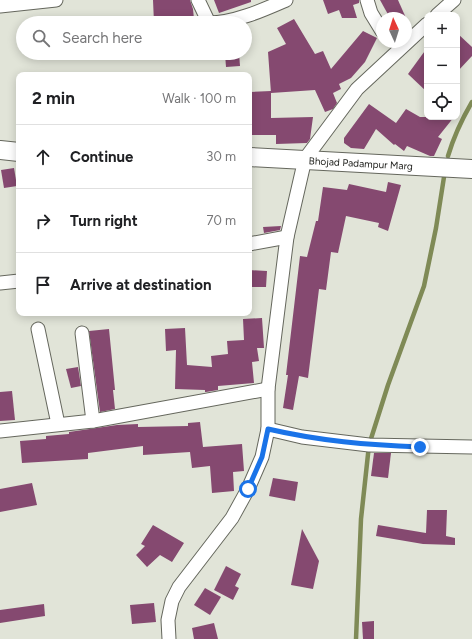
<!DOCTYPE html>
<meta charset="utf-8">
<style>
body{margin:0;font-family:Figtree,sans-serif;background:#f6f6f6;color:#202124}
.controls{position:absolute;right:12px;top:12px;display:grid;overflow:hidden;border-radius:8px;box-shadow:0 2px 10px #0003}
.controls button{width:36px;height:36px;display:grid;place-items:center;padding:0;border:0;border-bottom:1px solid #e0e0e0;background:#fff;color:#202124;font:20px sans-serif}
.compass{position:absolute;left:376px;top:12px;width:36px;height:36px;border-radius:50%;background:#fff;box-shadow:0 2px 10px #0003;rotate:356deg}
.stop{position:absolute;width:12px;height:12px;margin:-9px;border:3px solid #1a73e8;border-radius:50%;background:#fff}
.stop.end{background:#1a73e8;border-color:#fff;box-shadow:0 1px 4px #0008}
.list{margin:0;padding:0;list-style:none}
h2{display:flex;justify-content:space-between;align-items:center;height:52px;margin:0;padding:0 16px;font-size:17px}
h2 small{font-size:13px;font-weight:400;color:#757577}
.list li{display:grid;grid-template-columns:26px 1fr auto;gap:12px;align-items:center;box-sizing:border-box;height:64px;padding:0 16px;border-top:1px solid #e0e0e0}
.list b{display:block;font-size:15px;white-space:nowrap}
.list em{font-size:13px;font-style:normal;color:#757577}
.icon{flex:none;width:22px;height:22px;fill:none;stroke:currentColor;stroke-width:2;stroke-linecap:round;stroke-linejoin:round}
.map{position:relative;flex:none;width:472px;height:639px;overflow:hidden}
.search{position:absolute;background:#fff;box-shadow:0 2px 10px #0003;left:16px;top:16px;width:236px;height:44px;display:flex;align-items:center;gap:10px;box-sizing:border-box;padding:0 14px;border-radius:22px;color:#757577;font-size:15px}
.panel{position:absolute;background:#fff;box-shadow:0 2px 10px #0003;left:16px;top:72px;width:236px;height:244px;border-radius:8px}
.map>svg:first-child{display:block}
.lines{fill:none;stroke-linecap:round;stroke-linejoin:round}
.stream{stroke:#7f8a56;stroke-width:4.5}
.building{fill:#854970}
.street-casing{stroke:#65675d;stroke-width:15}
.secondary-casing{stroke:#65675d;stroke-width:20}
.street{stroke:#fff;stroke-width:13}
.secondary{stroke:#fff;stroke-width:18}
.route{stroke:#1a73e8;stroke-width:5}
.labels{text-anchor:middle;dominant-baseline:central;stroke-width:4;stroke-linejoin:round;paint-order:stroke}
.street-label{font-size:10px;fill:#1b1c18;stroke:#e1e4d8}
</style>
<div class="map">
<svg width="472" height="639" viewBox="0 0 472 639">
<rect width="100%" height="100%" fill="#e1e4d8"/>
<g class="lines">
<g class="stream">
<path d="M448 156C454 136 462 119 472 102"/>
<polyline points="356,639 361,519 369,445 388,385 424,286 436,228 444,177"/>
</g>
</g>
<g class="building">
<polygon points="153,0 190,0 193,9 194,19 174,21 174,23 154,23"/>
<polygon points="214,0 251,0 251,2 219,13"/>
<polygon points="323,0 359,0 359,3 353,5 357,18 342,18 339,10 328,14"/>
<polygon points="380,0 398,0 406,18 390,18"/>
<polygon points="294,19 315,54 323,51 331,69 363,31 377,38 365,62 351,78 339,84 341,89 333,93 337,103 333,109 325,112 315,90 271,93 268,52 286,44 277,28"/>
<polygon points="457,33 472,47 472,56 457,72"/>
<polygon points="427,48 427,92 408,74"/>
<polygon points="239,53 240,66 226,67 225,54"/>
<polygon points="271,91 271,118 313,117 310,139 307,143 276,144 276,135 249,135 250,92"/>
<polygon points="369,104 396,123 406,109 420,117 454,117 438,137 442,139 434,156 430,156 407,146 404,151 395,144 394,145 376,129 364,149 351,148 344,143 344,138"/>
<polygon points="14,168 17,186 4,188 1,170"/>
<polygon points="388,182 401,185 388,231 378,227 379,223 346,216 338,253 331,252 326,290 319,289 308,378 299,376 293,410 283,408 288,375 286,375 300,256 307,257 316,221 318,221 323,187 347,190 349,184 386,192"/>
<polygon points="281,226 280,230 264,233 263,227"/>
<polygon points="249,270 267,271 266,287 249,287"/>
<polygon points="262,318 264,348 257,348 259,361 252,362 254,383 218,386 218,390 206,392 205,392 205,390 175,389 176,350 166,351 165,329 185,328 187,365 212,367 211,356 228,354 227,341 244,340 243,319"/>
<polygon points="109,329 115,390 113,390 115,409 100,412 89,331"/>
<polygon points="78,367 81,386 71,388 66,369"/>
<polygon points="12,391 15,420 0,421 0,392"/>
<polygon points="200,422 203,447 242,444 244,471 233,472 234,491 212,493 210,466 192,468 190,452 143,455 143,446 88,453 88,459 22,463 20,441 46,439 46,436 69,434 69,432 117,425 138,424 138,427 188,426 188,423"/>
<polygon points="374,453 391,453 388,478 371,476"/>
<polygon points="273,478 298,482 295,501 269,496"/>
<polygon points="32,483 37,505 0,512 0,489"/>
<polygon points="427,510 447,510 446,536 455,538 455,545 423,544 376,536 378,525 426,533"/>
<polygon points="153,525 184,543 172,562 160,555 147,567 136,555 145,546 141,544"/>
<polygon points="302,529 319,561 313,589 291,585"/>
<polygon points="226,566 241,574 235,586 239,588 233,600 214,590"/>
<polygon points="205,588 221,597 210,615 194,605"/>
<polygon points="154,603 156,622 132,624 130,605"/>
<polygon points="44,604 45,616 0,623 0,610"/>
<polygon points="374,621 374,639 363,639 362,622"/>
<polygon points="214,623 218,639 194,639 192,628"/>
</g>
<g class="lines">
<g class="street-casing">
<g id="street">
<path d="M198 0 209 23C234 23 263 10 286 0"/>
<polyline points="367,0 371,13 382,31"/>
<polyline points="0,6 56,0"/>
<polyline points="437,15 454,0"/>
<polyline points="249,244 287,237"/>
<polyline points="0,283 19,281"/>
<polyline points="38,329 58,424"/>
<polyline points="82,333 93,421"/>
<polyline points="268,429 302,437 369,445 472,447"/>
<polyline points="0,431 93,421 268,389"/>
<polyline points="169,639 168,620 172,601 179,587 232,518 248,489 262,457 268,429 268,389 287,237 305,159 357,89 427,24"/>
</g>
</g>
<g class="secondary-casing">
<g id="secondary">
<polyline points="0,150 19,152"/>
<path id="s1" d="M249 157 472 169"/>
</g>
</g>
<use href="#street" class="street"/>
<use href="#secondary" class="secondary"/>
</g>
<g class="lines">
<path class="route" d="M248 489 262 457 268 429C320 441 367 445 420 447"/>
</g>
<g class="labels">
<g class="street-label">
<text stroke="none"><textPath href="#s1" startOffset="112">Bhojad Padampur Marg</textPath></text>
</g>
</g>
</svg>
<div class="controls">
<button>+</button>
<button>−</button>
<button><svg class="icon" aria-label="locate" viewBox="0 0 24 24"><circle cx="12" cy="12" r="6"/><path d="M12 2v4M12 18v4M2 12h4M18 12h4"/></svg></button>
</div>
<svg class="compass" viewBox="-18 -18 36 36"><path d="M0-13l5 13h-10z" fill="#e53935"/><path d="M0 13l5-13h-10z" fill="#757577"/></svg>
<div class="stop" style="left:248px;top:489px"></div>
<div class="stop end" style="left:420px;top:447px"></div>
<div class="search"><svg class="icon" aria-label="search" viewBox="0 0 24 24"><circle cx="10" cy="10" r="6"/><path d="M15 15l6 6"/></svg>Search here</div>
<section class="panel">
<h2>2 min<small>Walk · 100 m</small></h2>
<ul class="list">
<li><svg class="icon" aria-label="ahead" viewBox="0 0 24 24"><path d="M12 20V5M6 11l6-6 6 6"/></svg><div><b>Continue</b></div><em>30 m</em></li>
<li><svg class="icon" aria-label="right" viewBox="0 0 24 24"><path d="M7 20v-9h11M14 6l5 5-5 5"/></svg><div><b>Turn right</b></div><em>70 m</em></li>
<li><svg class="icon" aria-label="arrive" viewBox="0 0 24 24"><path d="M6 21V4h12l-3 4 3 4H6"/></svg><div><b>Arrive at destination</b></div></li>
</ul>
</section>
</div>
